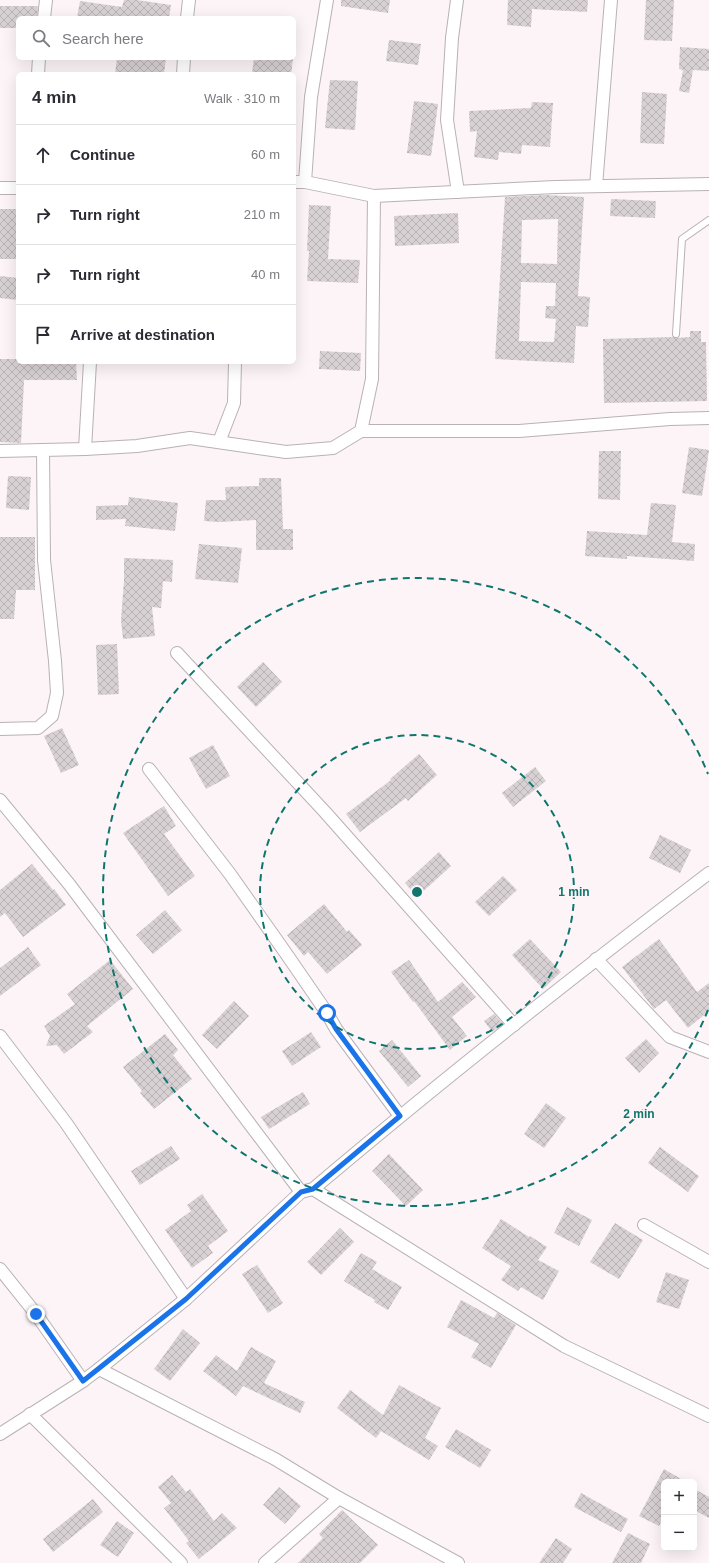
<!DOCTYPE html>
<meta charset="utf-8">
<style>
body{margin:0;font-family:Helvetica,sans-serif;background:#f7f7f7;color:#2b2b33}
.controls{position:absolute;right:12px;bottom:12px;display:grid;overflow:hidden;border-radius:6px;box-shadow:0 4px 16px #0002}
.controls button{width:36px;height:36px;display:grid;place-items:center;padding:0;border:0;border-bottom:1px solid #e1e1e2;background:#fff;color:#2b2b33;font:20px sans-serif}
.stop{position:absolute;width:12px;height:12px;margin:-9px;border:3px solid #1a73e8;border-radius:50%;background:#fff}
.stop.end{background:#1a73e8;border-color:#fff;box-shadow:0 1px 4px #0008}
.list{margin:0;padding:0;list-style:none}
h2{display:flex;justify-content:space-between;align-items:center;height:52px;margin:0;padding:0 16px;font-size:17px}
h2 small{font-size:13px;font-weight:400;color:#7c7c81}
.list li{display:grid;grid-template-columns:26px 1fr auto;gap:12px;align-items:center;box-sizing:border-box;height:60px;padding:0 16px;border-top:1px solid #e1e1e2}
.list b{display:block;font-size:15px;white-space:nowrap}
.list em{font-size:13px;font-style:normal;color:#7c7c81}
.icon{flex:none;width:22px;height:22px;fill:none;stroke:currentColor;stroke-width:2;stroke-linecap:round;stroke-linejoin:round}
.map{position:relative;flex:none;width:709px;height:1563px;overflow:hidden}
.search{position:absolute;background:#fff;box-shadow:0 4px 16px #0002;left:16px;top:16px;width:280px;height:44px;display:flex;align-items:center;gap:10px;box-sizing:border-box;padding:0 14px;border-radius:6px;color:#7c7c81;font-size:15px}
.panel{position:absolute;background:#fff;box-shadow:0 4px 16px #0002;left:16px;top:72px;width:280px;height:292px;border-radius:6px}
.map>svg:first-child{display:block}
.building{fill:url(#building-cross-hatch);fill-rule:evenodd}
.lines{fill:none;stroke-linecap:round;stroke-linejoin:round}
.lane-casing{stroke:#b9b1b5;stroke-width:8}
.street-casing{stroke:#b9b1b5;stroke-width:14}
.lane{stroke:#fff;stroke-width:6}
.street{stroke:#fff;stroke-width:12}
.route{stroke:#1a73e8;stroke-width:5}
.ring{fill:none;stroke:#0f766e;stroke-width:2;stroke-dasharray:7 5}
.centre{fill:#0f766e;stroke:#fcf4f7;stroke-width:2}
.ring-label{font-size:12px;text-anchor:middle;font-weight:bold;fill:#0f766e;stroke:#fcf4f7;stroke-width:3;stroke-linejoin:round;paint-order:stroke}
</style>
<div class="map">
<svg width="709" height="1563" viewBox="0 0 709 1563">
<defs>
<pattern id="building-cross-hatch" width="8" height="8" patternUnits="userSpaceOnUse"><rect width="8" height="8" fill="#d8d1d4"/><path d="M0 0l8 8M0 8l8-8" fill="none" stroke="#b9b3b6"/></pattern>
</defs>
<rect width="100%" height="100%" fill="#fcf4f7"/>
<g class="building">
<polygon points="124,0 137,0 171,5 169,18 77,18 80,1 122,7"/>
<polygon points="341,0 390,0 388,13 341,6"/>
<polygon points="508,0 588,0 587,12 532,9 531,27 507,25"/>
<polygon points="646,0 674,0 672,41 644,40"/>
<polygon points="0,6 38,6 37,18 18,18 18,28 0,28"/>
<polygon points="389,40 421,44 418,65 386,61"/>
<polygon points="680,47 709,49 709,71 693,70 689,93 679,91 683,70 679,69"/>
<polygon points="117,58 166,58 164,74 115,74"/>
<polygon points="254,58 293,59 291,74 252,73"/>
<polygon points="330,80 358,81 355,130 325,128"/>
<polygon points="642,92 667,94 664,144 640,143"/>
<polygon points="414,101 438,104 431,156 407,153"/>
<polygon points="532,102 553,103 550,147 522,145 521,154 499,152 498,160 474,157 477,131 470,132 469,111 531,108"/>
<path d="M546 195 584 197 578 296 590 297 588 327 576 326 574 363 495 359 505 197ZM558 219 557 264 521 263 522 220ZM521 282 556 283 555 306H546L545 318 556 319 554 342 519 341Z"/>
<polygon points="611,199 656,201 655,218 610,216"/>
<polygon points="309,205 331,206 328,259 360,260 358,283 307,281 309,251 307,251"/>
<rect x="0" y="209" width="18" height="50"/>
<polygon points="458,213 459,243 395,246 394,216"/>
<polygon points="0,276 18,278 18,300 0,298"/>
<polygon points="690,331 701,331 701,342 706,342 707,401 604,403 603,339 673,337 676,338 690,337"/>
<polygon points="320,351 361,353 360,371 319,369"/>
<polygon points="0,359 18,359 18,362 76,362 77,380 24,380 21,443 0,442"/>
<polygon points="689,447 709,450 702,496 682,493"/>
<polygon points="599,451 621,451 620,500 598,499"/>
<polygon points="8,476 31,477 29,510 6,508"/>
<polygon points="259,478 281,478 283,529 293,529 293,550 256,550 256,520 219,522 204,521 206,500 226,500 225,487 259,486"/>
<polygon points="129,497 178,503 175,531 125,526 126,519 96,520 96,506 128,505"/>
<polygon points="651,503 676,505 672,542 695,544 694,561 627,556 627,559 585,556 587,531 647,535"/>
<polygon points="0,537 35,537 35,590 16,590 14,619 0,619"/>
<polygon points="199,544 242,548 238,583 195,579"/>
<polygon points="124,558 173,560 172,582 163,581 161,608 152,607 155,636 123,639 121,620 124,580"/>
<polygon points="117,644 119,694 98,695 96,645"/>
<polygon points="263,662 282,682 256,707 237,687"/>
<polygon points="62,728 79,765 61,773 44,736"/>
<polygon points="213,745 230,776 206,789 189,758"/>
<polygon points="419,754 437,775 408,801 406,798 360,832 346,814 391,780 390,779"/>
<polygon points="535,767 546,781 513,807 502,793"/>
<polygon points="164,806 176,826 164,834 195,876 168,896 123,833"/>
<polygon points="660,835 691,850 680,873 649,858"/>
<polygon points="439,852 451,866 417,897 405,883"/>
<polygon points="32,864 53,890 54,889 66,905 23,937 5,913 0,917 0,890"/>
<polygon points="503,876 517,890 489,916 475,902"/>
<polygon points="324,904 347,932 349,930 362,945 327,974 308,952 304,956 287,935"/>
<polygon points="165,910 182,930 153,954 136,935"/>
<polygon points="530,939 561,972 543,989 512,955"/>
<polygon points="659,939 697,992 709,983 709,1011 688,1028 666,1000 654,1009 622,967"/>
<polygon points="28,947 41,965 0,996 0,968"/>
<polygon points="110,960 133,989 87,1026 93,1032 64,1054 57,1045 46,1046 50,1036 44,1026 75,1004 67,994"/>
<polygon points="409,960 438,1002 462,982 476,997 452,1017 467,1036 450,1050 414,1001 413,1002 391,972"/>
<polygon points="234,1001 249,1016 217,1049 202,1035"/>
<polygon points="494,1014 503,1024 492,1032 484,1021"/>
<polygon points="311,1032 321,1047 292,1066 282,1051"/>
<polygon points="165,1034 178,1050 173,1055 192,1079 154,1109 140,1093 142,1091 123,1067"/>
<polygon points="646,1039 659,1053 639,1073 625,1058"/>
<polygon points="392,1040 421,1076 408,1087 379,1051"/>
<polygon points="303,1092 310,1104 269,1129 261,1117"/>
<polygon points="546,1103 566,1118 544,1148 524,1134"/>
<polygon points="171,1146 180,1159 140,1185 131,1171"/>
<polygon points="660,1147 699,1176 688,1192 648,1163"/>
<polygon points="389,1154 423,1190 406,1206 372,1171"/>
<polygon points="202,1194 228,1231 208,1246 213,1253 192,1268 165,1230 191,1211 187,1205"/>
<polygon points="567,1207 592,1220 579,1246 554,1233"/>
<polygon points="501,1219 529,1237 530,1236 547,1247 538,1260 559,1271 543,1300 521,1287 518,1291 501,1280 511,1266 482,1248"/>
<polygon points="615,1223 643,1240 619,1279 590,1262"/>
<polygon points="340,1228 354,1242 321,1275 307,1262"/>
<polygon points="361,1253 377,1262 372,1269 402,1287 388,1310 374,1302 375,1300 344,1281"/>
<polygon points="257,1265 283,1303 268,1313 242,1274"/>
<polygon points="666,1272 689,1280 679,1309 656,1302"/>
<polygon points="461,1300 494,1318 497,1313 516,1325 491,1368 471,1357 479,1344 447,1327"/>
<polygon points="183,1329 200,1343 170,1381 154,1369"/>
<polygon points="251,1347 276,1361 264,1383 305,1402 300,1413 243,1386 236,1396 203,1371 216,1355 237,1371"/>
<polygon points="399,1385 441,1408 425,1438 438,1446 429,1460 381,1431 376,1438 337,1408 350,1390 383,1415"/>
<polygon points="456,1429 491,1450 480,1468 445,1447"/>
<polygon points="664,1469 686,1482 664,1482 664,1517 659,1526 639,1516"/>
<polygon points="172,1475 186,1492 190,1489 214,1521 222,1513 237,1528 199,1559 186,1543 189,1541 164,1508 171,1503 158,1487"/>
<polygon points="279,1487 301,1506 285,1524 263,1505"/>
<polygon points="694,1489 709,1497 709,1518 694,1510"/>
<polygon points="581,1493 628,1519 621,1532 574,1507"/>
<polygon points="93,1499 103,1512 53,1552 43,1539"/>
<polygon points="342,1510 378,1545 360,1563 298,1563 323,1538 319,1534"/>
<polygon points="117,1521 134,1533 118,1557 100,1545"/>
<polygon points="628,1533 650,1544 641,1563 612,1563"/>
<polygon points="556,1538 572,1549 563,1563 539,1563"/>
</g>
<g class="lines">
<g class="lane-casing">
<polyline id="lane" points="676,334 682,239 709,220"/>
</g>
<g class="street-casing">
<g id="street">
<polyline points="457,0 452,38 447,120 458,192"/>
<polyline points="44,18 46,0"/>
<polyline points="187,18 189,0"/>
<polyline points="38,74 39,58"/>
<polyline points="183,74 184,58"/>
<polyline points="294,182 305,182 374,196 555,187 709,184"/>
<polyline points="305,182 311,97 327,0"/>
<polyline points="596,186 611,0"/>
<polyline points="0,188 18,188"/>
<polyline points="361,431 519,431 670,419 709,418"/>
<polyline points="219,442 234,403 235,362"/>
<polyline points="85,449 90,362"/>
<polyline points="0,451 85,449 137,446 190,438 286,452 333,448 361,431 372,379 374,196"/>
<polyline points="177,653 325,812 514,1025"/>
<polyline points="0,729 38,728 52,716 57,693 55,661 44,560 43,450"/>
<polyline points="149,769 230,874 285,952 327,1013 336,1029 400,1116"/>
<polyline points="0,800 69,884 301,1192"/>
<polyline points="596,959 670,1037 709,1052"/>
<polyline points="0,1036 66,1123 186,1299"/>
<polyline points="313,1189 564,1346 709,1416"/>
<polyline points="644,1225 709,1262"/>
<polyline points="0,1269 36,1314 83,1381"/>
<polyline points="99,1369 275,1459 339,1498 458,1563"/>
<polyline points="30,1414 181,1563"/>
<path d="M0 1434 83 1381 99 1369 186 1299 301 1192 313 1189C442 1080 575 975 709 873"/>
<polyline points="265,1563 339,1498"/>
</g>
</g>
<use href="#lane" class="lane"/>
<use href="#street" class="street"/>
</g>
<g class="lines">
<polyline class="route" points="36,1314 83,1381 186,1299 301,1192 313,1189 400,1116 336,1029 327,1013"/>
</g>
<g class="ring">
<circle cx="417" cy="892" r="157"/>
<path d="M708 1010A314 314 0 1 1 708 774"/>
</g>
<circle cx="417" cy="892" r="6" class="centre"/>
<g class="ring-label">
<text x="574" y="896">1 min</text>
<text x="639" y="1118">2 min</text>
</g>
</svg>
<div class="controls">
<button>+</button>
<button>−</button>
</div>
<div class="stop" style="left:327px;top:1013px"></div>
<div class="stop end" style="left:36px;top:1314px"></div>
<div class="search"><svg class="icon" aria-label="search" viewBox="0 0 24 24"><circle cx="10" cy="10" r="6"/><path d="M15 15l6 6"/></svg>Search here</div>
<section class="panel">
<h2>4 min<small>Walk · 310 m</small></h2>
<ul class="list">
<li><svg class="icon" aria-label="ahead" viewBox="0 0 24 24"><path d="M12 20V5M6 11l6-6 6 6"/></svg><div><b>Continue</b></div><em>60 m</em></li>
<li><svg class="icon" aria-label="right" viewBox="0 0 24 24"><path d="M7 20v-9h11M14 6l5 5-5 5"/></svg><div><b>Turn right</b></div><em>210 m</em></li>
<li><svg class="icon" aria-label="right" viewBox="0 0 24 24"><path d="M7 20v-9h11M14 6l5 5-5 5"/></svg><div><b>Turn right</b></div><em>40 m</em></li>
<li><svg class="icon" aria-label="arrive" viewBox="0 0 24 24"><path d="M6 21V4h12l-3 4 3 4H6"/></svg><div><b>Arrive at destination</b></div></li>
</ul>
</section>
</div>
